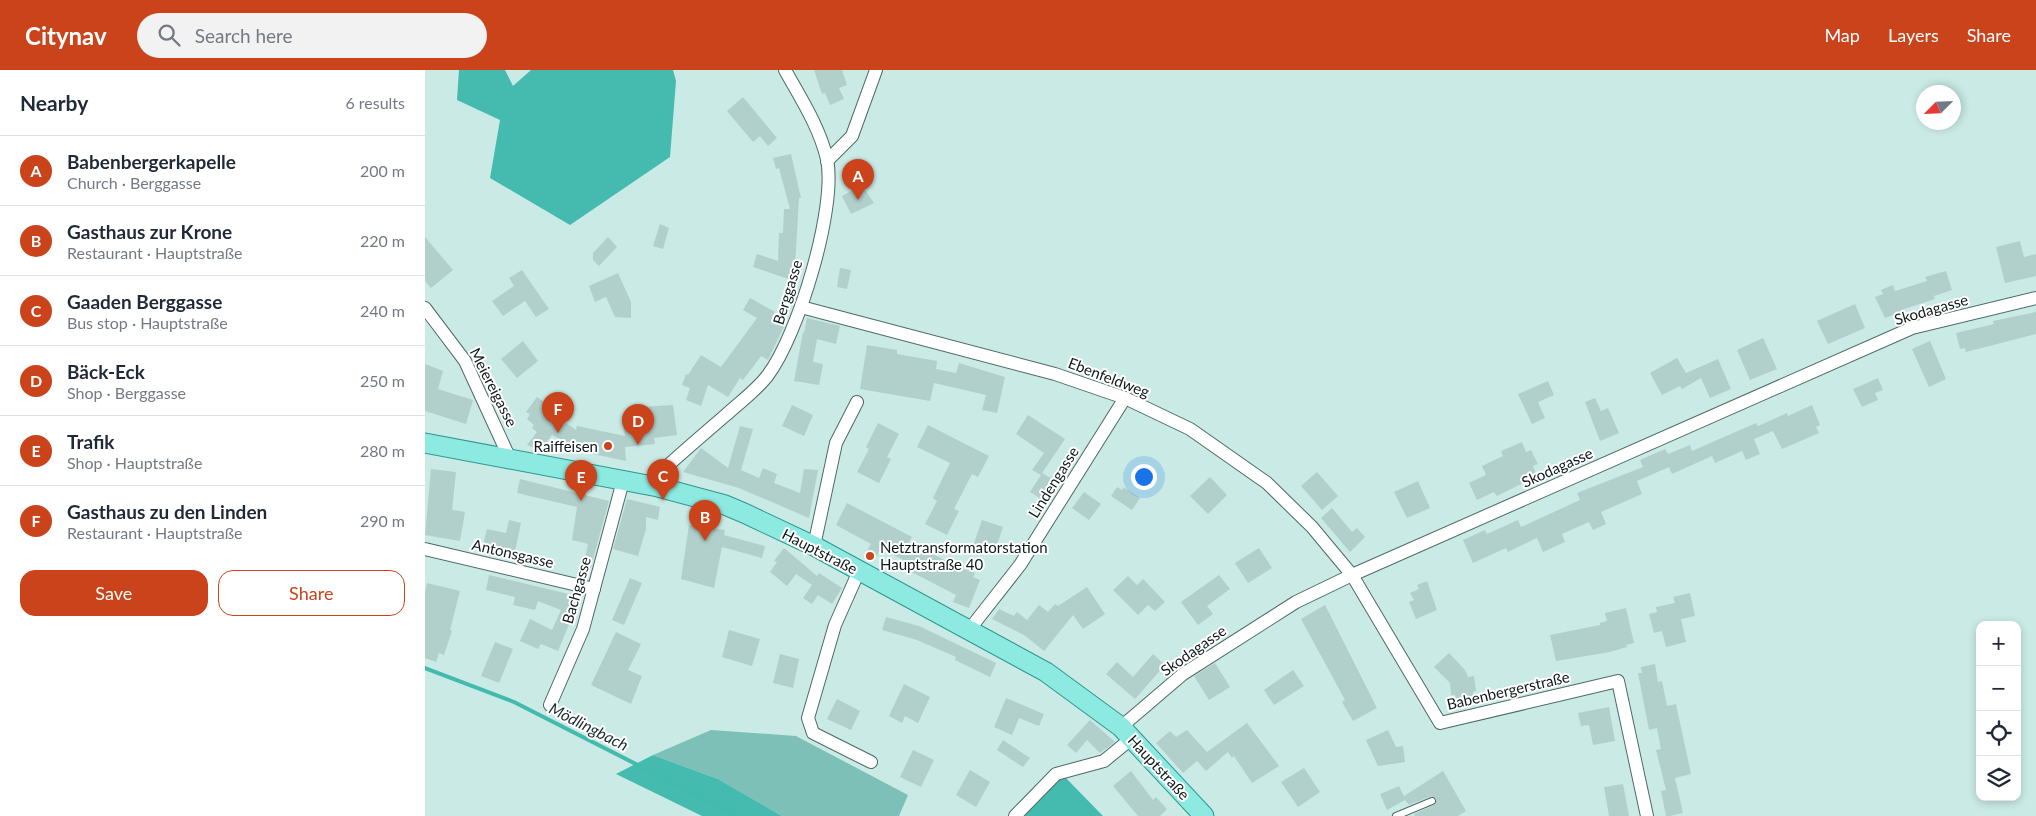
<!DOCTYPE html>
<meta charset="utf-8">
<style>
body{margin:0;font-family:Lato,sans-serif;background:#f2f2f3;color:#1f2937}
.controls{position:absolute;right:15px;bottom:15px;display:grid;overflow:hidden;border-radius:10px;box-shadow:0 2px 8px #0003}
.controls button{width:45px;height:45px;display:grid;place-items:center;padding:0;border:0;border-bottom:1px solid #e0e1e3;background:#fff;color:#1f2937;font:25px sans-serif}
.compass{position:absolute;left:1491px;top:15px;width:45px;height:45px;border-radius:50%;background:#fff;box-shadow:0 2px 8px #0003;rotate:246deg}
.you{position:absolute;left:718px;top:406px;width:18px;height:18px;margin:-12px;border:4px solid #fff;border-radius:50%;background:#1a73e8;box-shadow:0 0 0 8px #1a73e833}
.badge{display:grid;place-items:center;width:32px;height:32px;border-radius:50%;background:#cb431b;color:#fff;font-size:16px;font-weight:700}
.pin{position:absolute;translate:-50% -41px;filter:drop-shadow(0 1px 2px #0008)}
.pin::after{content:'';position:absolute;top:26px;width:18px;height:15px;background:inherit;clip-path:polygon(0 0,100% 0,50% 100%)}
.list{margin:0;padding:0;list-style:none}
h2{display:flex;justify-content:space-between;align-items:center;height:65px;margin:0;padding:0 20px;font-size:21px}
h2 small{font-size:16px;font-weight:400;color:#747a83}
.list li{display:grid;grid-template-columns:32px 1fr auto;gap:15px;align-items:center;box-sizing:border-box;height:70px;padding:0 20px;border-top:1px solid #e0e1e3}
.list b{display:block;font-size:19px;white-space:nowrap}
.list p{margin:0;font-size:16px;white-space:nowrap;color:#747a83}
.list em{font-size:16px;font-style:normal;color:#747a83}
.actions{display:flex;gap:10px;padding:15px 20px}
.actions a{flex:1;padding:11px 0;border:1px solid #cb431b;border-radius:15px;text-align:center;font-size:18px;color:#cb431b}
.actions .main{background:#cb431b;color:#fff}
.icon{flex:none;width:28px;height:28px;fill:none;stroke:currentColor;stroke-width:2;stroke-linecap:round;stroke-linejoin:round}
.map{position:relative;flex:none;width:1611px;height:746px;overflow:hidden}
header{display:flex;align-items:center;gap:30px;box-sizing:border-box;height:70px;padding:0 25px;background:#cb431b;color:#fff}
header strong{font-size:24px}
nav{display:flex;gap:28px;margin-inline-start:auto;font-size:18px}
.search{width:350px;height:45px;background:#f2f2f3;display:flex;align-items:center;gap:12px;box-sizing:border-box;padding:0 18px;border-radius:28px;color:#747a83;font-size:19px}
main{display:flex}
aside{flex:1;background:#fff}
.map>svg:first-child{display:block}
.green{fill:#7dc0b8}
.forest{fill:#45bbaf}
.lines{fill:none;stroke-linecap:round;stroke-linejoin:round}
.stream{stroke:#43baae;stroke-width:4}
.building{fill:#b1d0cb}
.service-casing{stroke:#4e6a66;stroke-width:8}
.minor-casing{stroke:#4e6a66;stroke-width:14}
.primary-casing{stroke:#2e988e;stroke-width:21}
.service{stroke:#fff;stroke-width:6}
.minor{stroke:#fff;stroke-width:12}
.primary{stroke:#8ceae1;stroke-width:19}
.poi-dot{fill:#cb431b;stroke:#fff;stroke-width:2}
.labels{text-anchor:middle;dominant-baseline:central;stroke-width:4;stroke-linejoin:round;paint-order:stroke}
.street-label{font-size:15px;fill:#0e1a18;stroke:#fff}
.poi-label{font-size:15px;fill:#0e1a18;stroke:#fff;text-anchor:end}
.water-label{font-size:16px;font-style:italic;fill:#192d2b;stroke:#fff}
</style>
<header>
<strong>Citynav</strong>
<div class="search"><svg class="icon" aria-label="search" viewBox="0 0 24 24"><circle cx="10" cy="10" r="6"/><path d="M15 15l6 6"/></svg>Search here</div>
<nav><a>Map</a><a>Layers</a><a>Share</a></nav>
</header>
<main>
<aside>
<h2>Nearby<small>6 results</small></h2>
<ul class="list">
<li><span class="badge">A</span><div><b>Babenbergerkapelle</b><p>Church · Berggasse</p></div><em>200 m</em></li>
<li><span class="badge">B</span><div><b>Gasthaus zur Krone</b><p>Restaurant · Hauptstraße</p></div><em>220 m</em></li>
<li><span class="badge">C</span><div><b>Gaaden Berggasse</b><p>Bus stop · Hauptstraße</p></div><em>240 m</em></li>
<li><span class="badge">D</span><div><b>Bäck-Eck</b><p>Shop · Berggasse</p></div><em>250 m</em></li>
<li><span class="badge">E</span><div><b>Trafik</b><p>Shop · Hauptstraße</p></div><em>280 m</em></li>
<li><span class="badge">F</span><div><b>Gasthaus zu den Linden</b><p>Restaurant · Hauptstraße</p></div><em>290 m</em></li>
</ul>
<div class="actions"><a class="main">Save</a><a>Share</a></div>
</aside>
<div class="map">
<svg width="1611" height="746" viewBox="0 0 1611 746">
<rect width="100%" height="100%" fill="#caeae5"/>
<polygon class="green" points="286,660 371,666 483,725 474,746 357,746 293,709 228,685"/>
<g class="forest">
<polygon points="34,0 80,0 88,16 106,0 248,0 251,11 245,87 145,155 65,108 75,50 32,30"/>
<polygon points="228,685 293,709 357,746 277,746 191,704"/>
<polygon points="637,704 678,746 598,746"/>
</g>
<g class="lines">
<polyline class="stream" points="0,598 89,632 313,746"/>
</g>
<g class="building">
<polygon points="389,0 417,0 422,15 414,18 419,29 405,35 400,23 397,24"/>
<polygon points="318,27 352,68 343,76 335,66 328,72 302,41"/>
<polygon points="366,84 376,128 374,128 370,197 366,210 328,197 332,184 353,191 354,163 358,163 359,139 365,139 354,98 351,99 348,88"/>
<polygon points="437,115 449,133 426,144 417,126"/>
<polygon points="235,154 244,158 238,179 228,176"/>
<polygon points="0,167 28,200 6,218 0,211"/>
<polygon points="183,167 192,177 174,196 168,190 168,183"/>
<polygon points="1595,171 1599,187 1611,184 1611,206 1580,213 1571,177"/>
<polygon points="415,198 426,200 422,219 412,217"/>
<polygon points="97,200 124,239 111,247 100,231 78,246 67,231 89,216 84,208"/>
<polygon points="1521,201 1527,220 1509,226 1510,229 1479,239 1480,242 1469,248 1468,245 1460,248 1450,227 1458,224 1456,220 1468,215 1470,221 1502,211 1500,207"/>
<polygon points="193,203 206,232 206,248 190,247 181,227 170,232 164,216"/>
<polygon points="325,228 350,242 348,245 361,252 343,290 336,286 318,310 315,308 303,327 283,315 276,336 261,330 265,318 257,315 261,304 263,305 276,285 296,297 332,248 318,240"/>
<polygon points="1430,234 1440,258 1403,274 1392,251"/>
<polygon points="1611,242 1611,264 1541,282 1540,278 1535,279 1531,263 1569,254 1568,251"/>
<polygon points="382,248 415,256 411,274 392,269 388,292 398,294 394,315 369,311 378,262 379,263"/>
<polygon points="1338,268 1352,299 1325,310 1312,280"/>
<polygon points="98,271 113,291 92,308 76,289"/>
<polygon points="1505,271 1521,309 1504,317 1487,279"/>
<polygon points="442,275 472,280 472,284 512,291 511,299 531,303 534,293 580,307 572,343 557,340 561,325 509,313 505,331 435,319"/>
<polygon points="1252,288 1261,303 1293,289 1306,319 1285,328 1276,308 1257,319 1255,316 1237,325 1225,303"/>
<polygon points="0,294 18,301 13,319 48,330 41,354 0,341"/>
<polygon points="1453,308 1458,320 1450,323 1453,330 1437,337 1428,319"/>
<polygon points="1123,311 1129,325 1113,332 1120,348 1107,354 1093,324"/>
<polygon points="112,327 133,342 130,345 151,360 152,356 200,366 198,349 217,347 216,337 248,335 252,365 229,368 230,374 200,377 201,391 159,382 127,365 115,381 102,375 112,362 107,358 109,355 102,349 105,344 101,342"/>
<polygon points="1170,328 1176,341 1183,338 1194,363 1175,371 1160,332"/>
<polygon points="367,335 388,345 379,366 357,356"/>
<polygon points="1387,335 1395,355 1391,357 1394,363 1357,379 1348,361 1329,369 1335,384 1321,390 1317,381 1290,393 1287,386 1247,404 1244,397 1212,411 1217,424 1176,442 1181,454 1168,460 1164,452 1137,464 1140,472 1118,482 1112,468 1083,482 1081,478 1048,493 1038,470 1060,460 1062,464 1093,450 1096,457 1155,430 1152,423 1218,397 1215,390 1240,379 1243,384 1265,375 1267,381 1331,353 1333,356 1362,343 1363,346"/>
<polygon points="603,345 640,369 617,403 633,412 621,432 605,422 616,405 607,400 619,383 591,364"/>
<polygon points="453,353 474,364 462,387 466,389 454,413 432,402 444,379 441,377"/>
<polygon points="503,355 564,386 553,407 547,404 529,439 534,441 522,465 500,454 512,431 508,428 525,393 492,377"/>
<polygon points="315,356 328,359 316,400 334,408 338,398 352,404 349,413 375,423 379,399 393,400 384,448 314,418 258,402 276,378 303,398"/>
<polygon points="1097,372 1101,382 1106,380 1113,394 1108,396 1112,406 1072,426 1069,422 1052,430 1044,413 1061,405 1057,396 1078,386 1076,381"/>
<polygon points="6,399 31,402 27,440 40,442 35,471 0,465"/>
<polygon points="892,402 913,426 897,440 876,416"/>
<polygon points="785,407 802,425 783,444 765,426"/>
<polygon points="95,409 184,431 165,500 158,498 163,474 147,470 152,437 92,423"/>
<polygon points="993,411 1005,438 982,448 969,422"/>
<polygon points="692,417 697,420 698,417 715,428 707,440 686,426"/>
<polygon points="659,422 676,434 664,450 647,438"/>
<polygon points="202,429 235,437 233,450 221,447 221,459 213,486 188,479"/>
<polygon points="422,433 487,467 484,472 539,500 539,498 550,503 548,507 555,510 544,538 528,532 531,525 481,499 484,493 456,478 449,491 439,486 446,474 411,455"/>
<polygon points="907,438 927,462 932,458 940,467 925,482 896,448"/>
<polygon points="84,450 96,453 89,486 57,479 62,459 81,463"/>
<polygon points="557,450 578,457 569,483 548,476"/>
<polygon points="264,455 300,460 299,465 340,476 337,488 297,477 289,518 256,509"/>
<polygon points="359,478 392,506 394,503 417,518 407,534 393,525 387,534 378,528 387,515 371,504 362,516 345,502 352,492 349,491"/>
<polygon points="834,478 847,498 823,513 810,493"/>
<polygon points="64,505 156,527 150,546 148,545 133,581 116,574 113,579 95,571 105,549 127,560 136,540 113,531 110,540 88,535 90,527 61,520"/>
<polygon points="794,505 805,519 782,536 788,544 773,555 756,532"/>
<polygon points="703,506 712,515 718,509 740,532 730,541 723,535 713,545 688,520"/>
<polygon points="205,508 217,513 199,555 187,550"/>
<polygon points="1002,511 1012,540 991,549 984,532 989,530 985,523 994,519 992,515"/>
<polygon points="2,513 35,521 25,560 27,561 19,585 14,583 11,592 0,588 0,522"/>
<polygon points="662,517 680,544 658,559 648,545 619,581 599,565 567,549 574,539 589,546 592,542 602,550 614,535 623,542 630,534 633,536"/>
<polygon points="1265,523 1270,546 1256,549 1261,572 1241,577 1237,561 1229,563 1224,544 1232,542 1231,537 1250,533 1248,527"/>
<polygon points="900,535 952,638 928,651 917,632 920,630 876,549"/>
<polygon points="1201,538 1209,573 1201,575 1202,577 1185,582 1131,591 1125,565 1175,555 1175,553 1182,551 1180,543"/>
<polygon points="461,547 494,556 571,593 565,607 530,590 531,587 492,570 457,560"/>
<polygon points="304,560 335,569 327,596 297,587"/>
<polygon points="191,562 216,574 203,600 217,606 206,634 166,615"/>
<polygon points="70,572 88,579 74,613 56,606"/>
<polygon points="1024,583 1040,600 1043,607 1049,606 1051,621 1048,622 1048,628 1031,631 1030,625 1026,625 1025,613 1009,597"/>
<polygon points="355,584 374,589 368,618 348,613"/>
<polygon points="728,584 740,595 710,629 681,604 692,592 708,607"/>
<polygon points="790,593 805,617 784,630 769,606"/>
<polygon points="1230,594 1233,612 1237,611 1242,636 1251,634 1266,704 1250,708 1258,743 1245,746 1241,746 1236,721 1241,720 1231,680 1236,679 1232,658 1224,660 1213,603 1217,603 1216,597"/>
<polygon points="868,600 879,616 849,635 839,620"/>
<polygon points="479,614 505,627 493,653 480,646 477,653 464,646"/>
<polygon points="581,628 619,644 614,656 594,648 587,665 569,657"/>
<polygon points="412,629 435,641 426,660 402,649"/>
<polygon points="1184,637 1190,671 1168,675 1164,655 1156,656 1153,643"/>
<polygon points="665,650 690,672 675,683 662,670 651,683 642,675"/>
<polygon points="822,653 854,696 827,713 809,686 807,688 803,682 781,701 772,691 758,703 731,673 745,661 751,667 762,660 782,682"/>
<polygon points="963,660 971,677 978,676 980,692 953,696 941,670"/>
<polygon points="578,670 605,688 598,697 572,680"/>
<polygon points="488,680 509,690 496,717 475,707"/>
<polygon points="879,698 895,722 873,737 856,712"/>
<polygon points="545,700 565,712 551,737 531,725"/>
<polygon points="706,701 728,730 731,727 742,739 735,746 713,746 688,716"/>
<polygon points="1018,701 1041,741 1033,746 990,746 989,744 1011,734 1011,729 1007,726 984,735 980,730 962,740 955,724 974,716 979,726"/>
<polygon points="1198,714 1204,746 1184,746 1179,717"/>
</g>
<g class="lines">
<g class="service-casing">
<polyline id="service" points="971,746 1007,731"/>
</g>
<g class="minor-casing">
<g id="minor">
<polyline points="402,91 427,66 451,0"/>
<polyline points="376,237 630,304 700,328 765,359 842,413 887,457 927,505 1015,653 1193,611 1222,746"/>
<polyline points="0,238 40,291 85,389"/>
<path d="M233 417 239 399C260 380 281 362 302 344 316 331 332 320 343 305 373 265 412 138 402 89 394 56 376 29 360 0"/>
<polyline points="389,476 411,373 432,332"/>
<polyline points="0,479 169,519"/>
<polyline points="434,501 410,555 383,648 388,663 446,692"/>
<polyline points="544,560 595,495 700,328"/>
<polyline points="125,635 158,559 198,411"/>
<polyline points="696,657 758,604 871,532 927,505 1487,258 1611,228"/>
<polyline points="590,746 631,704 679,691 707,668"/>
</g>
</g>
<g class="primary-casing">
<polyline id="primary" points="0,373 233,417 300,435 319,443 389,476 621,602 696,657 779,746"/>
</g>
<use href="#service" class="service"/>
<use href="#minor" class="minor"/>
<use href="#primary" class="primary"/>
</g>
<g class="poi-dot">
<circle cx="183" cy="376" r="5"/>
<circle cx="445" cy="486" r="5"/>
</g>
<g class="labels">
<g class="street-label">
<text transform="translate(362 222) rotate(-73)">Berggasse</text>
<text transform="translate(1506 239) rotate(-16)">Skodagasse</text>
<text transform="translate(684 307) rotate(21)">Ebenfeldweg</text>
<text transform="translate(69 317) rotate(63)">Meiereigasse</text>
<text transform="translate(1132 397) rotate(-24)">Skodagasse</text>
<text transform="translate(628 412) rotate(-58)">Lindengasse</text>
<text transform="translate(395 481) rotate(27)">Hauptstraße</text>
<text transform="translate(88 483) rotate(13)">Antonsgasse</text>
<text transform="translate(151 520) rotate(-74)">Bachgasse</text>
<text transform="translate(768 580) rotate(-35)">Skodagasse</text>
<text transform="translate(1083 620) rotate(-13)">Babenbergerstraße</text>
<text transform="translate(734 697) rotate(47)">Hauptstraße</text>
</g>
<g class="poi-label">
<text x="173" y="376">Raiffeisen</text>
<text x="455" y="477" text-anchor="start">Netztransformatorstation<tspan x="455" dy="17">Hauptstraße 40</tspan></text>
</g>
<g class="water-label">
<text transform="translate(164 656) rotate(27)">Mödlingbach</text>
</g>
</g>
</svg>
<div class="controls">
<button>+</button>
<button>−</button>
<button><svg class="icon" aria-label="locate" viewBox="0 0 24 24"><circle cx="12" cy="12" r="6"/><path d="M12 2v4M12 18v4M2 12h4M18 12h4"/></svg></button>
<button><svg class="icon" aria-label="layers" viewBox="0 0 24 24"><path d="M12 4l9 5-9 5-9-5zM3 14l9 5 9-5"/></svg></button>
</div>
<svg class="compass" viewBox="-18 -18 36 36"><path d="M0-13l5 13h-10z" fill="#e53935"/><path d="M0 13l5-13h-10z" fill="#747a83"/></svg>
<div class="you"></div>
<div class="pin badge" style="left:433px;top:130px">A</div>
<div class="pin badge" style="left:280px;top:471px">B</div>
<div class="pin badge" style="left:238px;top:430px">C</div>
<div class="pin badge" style="left:213px;top:375px">D</div>
<div class="pin badge" style="left:156px;top:431px">E</div>
<div class="pin badge" style="left:133px;top:363px">F</div>
</div>
</main>
